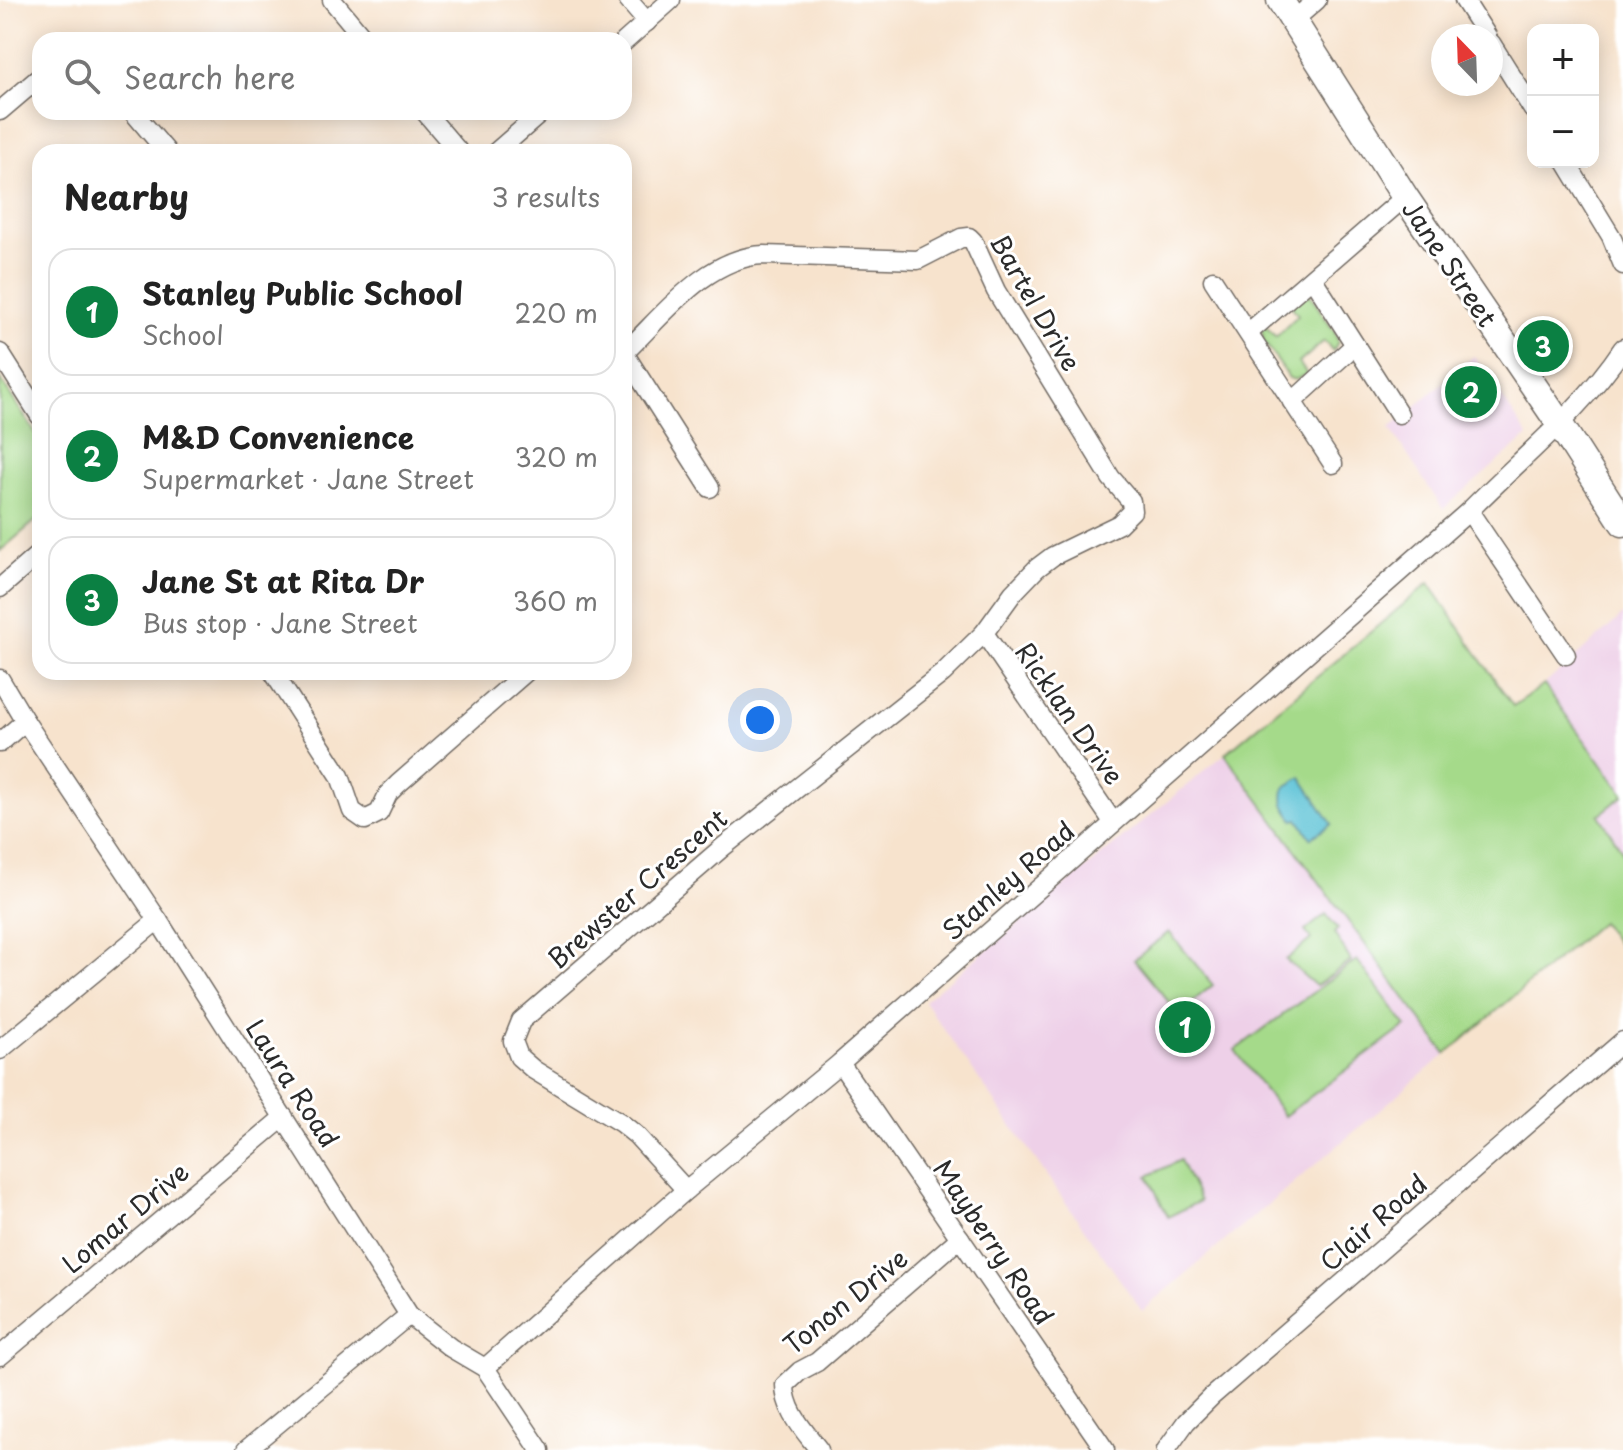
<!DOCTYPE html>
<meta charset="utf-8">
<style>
body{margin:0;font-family:"Playpen Sans",sans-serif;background:#f6f6f6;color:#222}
.controls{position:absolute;right:24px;top:24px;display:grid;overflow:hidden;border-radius:16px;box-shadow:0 4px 20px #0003}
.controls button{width:72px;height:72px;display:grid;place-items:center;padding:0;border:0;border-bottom:2px solid #e0e0e0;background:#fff;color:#222;font:40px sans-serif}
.compass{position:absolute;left:1431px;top:24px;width:72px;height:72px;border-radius:50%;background:#fff;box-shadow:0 4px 20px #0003;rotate:337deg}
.you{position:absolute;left:760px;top:720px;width:28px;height:28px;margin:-20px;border:6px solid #fff;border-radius:50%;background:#1a73e8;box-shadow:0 0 0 12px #1a73e833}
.badge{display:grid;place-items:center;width:52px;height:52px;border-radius:50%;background:#0b8043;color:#fff;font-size:26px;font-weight:700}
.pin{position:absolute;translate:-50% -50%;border:4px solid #fff;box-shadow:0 2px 8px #0006}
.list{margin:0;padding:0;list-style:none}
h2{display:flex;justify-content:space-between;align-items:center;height:104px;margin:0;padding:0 32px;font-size:34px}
h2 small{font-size:26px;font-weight:400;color:#767676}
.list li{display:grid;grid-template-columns:52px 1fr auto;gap:24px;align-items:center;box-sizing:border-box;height:128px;margin:0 16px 16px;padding:0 16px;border:2px solid #e0e0e0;border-radius:24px}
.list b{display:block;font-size:30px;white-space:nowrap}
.list p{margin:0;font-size:26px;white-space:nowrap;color:#767676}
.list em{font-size:26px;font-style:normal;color:#767676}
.icon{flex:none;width:44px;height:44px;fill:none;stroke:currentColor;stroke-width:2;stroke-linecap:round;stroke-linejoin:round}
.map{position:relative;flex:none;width:1623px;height:1450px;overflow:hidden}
.search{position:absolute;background:#fff;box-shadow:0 4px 20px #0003;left:32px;top:32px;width:600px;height:88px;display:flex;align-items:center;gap:20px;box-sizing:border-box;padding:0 28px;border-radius:24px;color:#767676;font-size:30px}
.panel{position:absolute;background:#fff;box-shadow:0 4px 20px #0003;left:32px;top:144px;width:600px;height:536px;border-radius:24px}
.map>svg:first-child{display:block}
.built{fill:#eed0e8}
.green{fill:#a5da8a;stroke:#68825a;stroke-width:2}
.water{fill:#58c1d5;stroke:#427680;stroke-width:2}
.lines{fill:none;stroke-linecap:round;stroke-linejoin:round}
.minor-casing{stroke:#726b64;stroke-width:21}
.secondary-casing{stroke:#726b64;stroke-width:29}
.minor{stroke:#fff;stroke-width:18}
.secondary{stroke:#fff;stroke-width:26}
.labels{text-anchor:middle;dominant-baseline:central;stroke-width:6;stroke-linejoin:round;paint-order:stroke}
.street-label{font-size:26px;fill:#2b2b2b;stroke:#fff}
</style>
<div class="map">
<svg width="1623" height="1450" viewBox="0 0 1623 1450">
<rect width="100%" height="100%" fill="#fff"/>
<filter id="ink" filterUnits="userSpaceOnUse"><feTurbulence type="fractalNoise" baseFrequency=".0125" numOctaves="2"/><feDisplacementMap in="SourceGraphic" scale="16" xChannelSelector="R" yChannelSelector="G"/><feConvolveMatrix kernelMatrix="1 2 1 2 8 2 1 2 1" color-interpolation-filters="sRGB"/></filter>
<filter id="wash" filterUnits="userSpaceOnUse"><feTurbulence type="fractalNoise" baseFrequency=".006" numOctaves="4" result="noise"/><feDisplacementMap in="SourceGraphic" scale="32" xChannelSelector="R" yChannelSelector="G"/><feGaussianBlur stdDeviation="1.8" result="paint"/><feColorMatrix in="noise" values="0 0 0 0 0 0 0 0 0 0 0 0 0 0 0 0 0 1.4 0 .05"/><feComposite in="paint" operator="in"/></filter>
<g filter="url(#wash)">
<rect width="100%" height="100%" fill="#f7e3cd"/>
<g class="built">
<polygon points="1474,356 1528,436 1443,509 1390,428"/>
<polygon points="1623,615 1623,793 1544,685"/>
<polygon points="1225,754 1446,1054 1142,1311 924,1001"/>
<polygon points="1623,796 1623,852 1599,814"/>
</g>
<g class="green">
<polygon points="1307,290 1335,333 1338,342 1333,351 1324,341 1299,363 1307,374 1295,380 1289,378 1263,340 1262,329 1265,326 1276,337 1298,315 1290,304"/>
<polygon points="0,379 40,440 40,517 0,551"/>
<polygon points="1429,583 1513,706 1544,685 1623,793 1623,796 1599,815 1623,852 1623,952 1601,922 1446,1054 1225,754"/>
<polygon points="1326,914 1338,929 1334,933 1351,961 1316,986 1286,960 1311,939 1305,931"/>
<polygon points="1169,932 1213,985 1178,1013 1134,960"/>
<polygon points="1357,960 1406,1026 1284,1116 1235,1050"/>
<polygon points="1180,1160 1200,1201 1168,1217 1148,1176"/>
</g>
<path class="water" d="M1301 777 1332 824 1311 838 1298 819 1294 820C1285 808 1280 802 1285 787Z"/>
</g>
<g filter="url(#ink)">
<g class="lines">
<g class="minor-casing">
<g id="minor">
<polyline points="332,0 365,40"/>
<polyline points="628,0 647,22"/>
<polyline points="1464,0 1487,36"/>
<polyline points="1294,20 1317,0"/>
<polyline points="624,42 671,0"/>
<polyline points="1491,43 1533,110"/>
<polyline points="0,111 40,77"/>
<polyline points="133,112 167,152"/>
<polyline points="425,112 459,152"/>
<polyline points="496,152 542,112"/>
<polyline points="1566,162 1611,236 1623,265"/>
<polyline points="1313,279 1399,414"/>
<polyline points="1213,280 1333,464"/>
<polyline points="1248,333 1405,197"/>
<polyline points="0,353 40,416"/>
<path d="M624 353C663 316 706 257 764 255L918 260 961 238 969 237 973 241 996 291 1111 478 1131 501 1132 511 1119 524 1053 556 1037 568 1013 593 984 633 943 673 723 847 521 1021 513 1041 519 1057 534 1070 621 1123 636 1135 686 1190"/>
<polyline points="624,353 710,488"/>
<polyline points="1292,402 1355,345"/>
<polyline points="1469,511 1566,655"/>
<polyline points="0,588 40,553"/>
<polyline points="984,633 1113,822"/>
<polyline points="273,672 340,776 352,811 365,820 379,813 388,794 398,784 526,672"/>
<polyline points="0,679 25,721 158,920 409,1315 451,1348 485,1368 540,1450"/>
<polyline points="0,743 25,721"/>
<polyline points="0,1050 158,920"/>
<polyline points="840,1063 1105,1450"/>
<polyline points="0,1356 284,1117"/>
<path d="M485 1368 686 1190 840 1063 1469 511C1521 458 1582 410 1623 348"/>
<polyline points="246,1450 409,1315"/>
<path d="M819 1450C804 1430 785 1411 785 1385L800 1371 817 1362 960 1238"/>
<polyline points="1166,1450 1186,1422 1212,1396 1623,1041"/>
</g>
</g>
<g class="secondary-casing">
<polyline id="secondary" points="1280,0 1405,197 1559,423 1623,523"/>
</g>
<use href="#minor" class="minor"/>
<use href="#secondary" class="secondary"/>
</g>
</g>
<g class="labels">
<g class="street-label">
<text transform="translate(1450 263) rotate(56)">Jane Street</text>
<text transform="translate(1036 302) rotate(60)">Bartel Drive</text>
<text transform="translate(1070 713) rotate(55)">Ricklan Drive</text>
<text transform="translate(1008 880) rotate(-41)">Stanley Road</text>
<text transform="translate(637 888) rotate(-41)">Brewster Crescent</text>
<text transform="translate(293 1083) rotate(57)">Laura Road</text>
<text transform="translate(125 1217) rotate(-40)">Lomar Drive</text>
<text transform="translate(1373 1222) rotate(-41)">Clair Road</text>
<text transform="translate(994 1242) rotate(56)">Mayberry Road</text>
<text transform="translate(845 1301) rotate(-39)">Tonon Drive</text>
</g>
</g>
</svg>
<div class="controls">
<button>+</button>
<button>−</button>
</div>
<svg class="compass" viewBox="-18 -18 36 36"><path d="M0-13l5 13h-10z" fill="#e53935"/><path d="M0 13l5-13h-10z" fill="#767676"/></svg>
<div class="you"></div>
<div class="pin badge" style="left:1185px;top:1027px">1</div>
<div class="pin badge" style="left:1471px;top:392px">2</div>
<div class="pin badge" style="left:1543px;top:346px">3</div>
<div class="search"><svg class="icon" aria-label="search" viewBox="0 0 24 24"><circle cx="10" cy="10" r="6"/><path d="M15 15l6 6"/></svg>Search here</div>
<section class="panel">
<h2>Nearby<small>3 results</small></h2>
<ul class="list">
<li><span class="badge">1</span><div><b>Stanley Public School</b><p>School</p></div><em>220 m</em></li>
<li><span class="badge">2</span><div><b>M&amp;D Convenience</b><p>Supermarket · Jane Street</p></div><em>320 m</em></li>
<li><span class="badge">3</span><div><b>Jane St at Rita Dr</b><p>Bus stop · Jane Street</p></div><em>360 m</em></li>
</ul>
</section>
</div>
